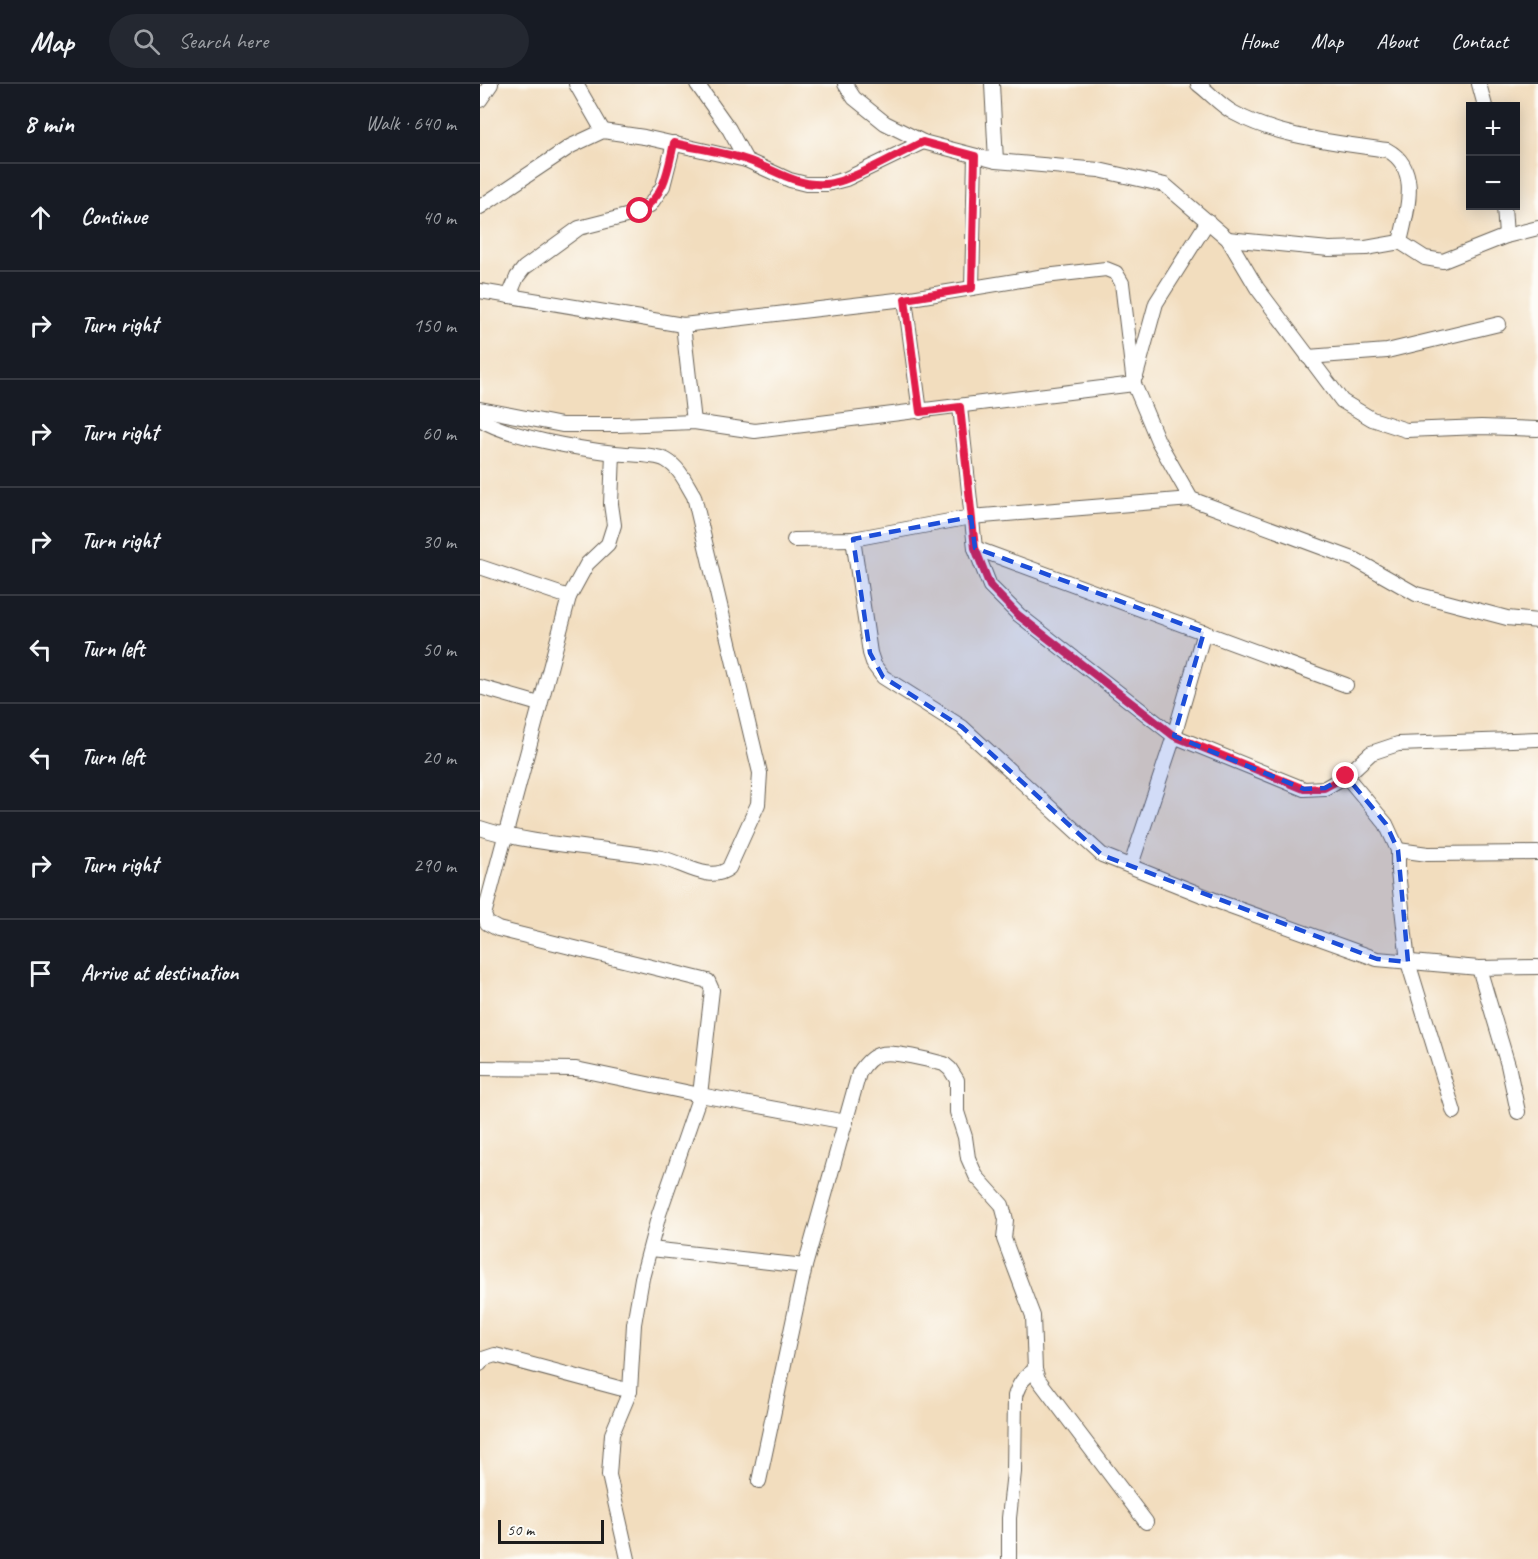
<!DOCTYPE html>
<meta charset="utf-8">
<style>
body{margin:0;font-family:Caveat,sans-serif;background:#242831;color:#f1f3f6}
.controls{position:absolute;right:18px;top:18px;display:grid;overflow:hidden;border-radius:0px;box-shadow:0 3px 15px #0003}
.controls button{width:54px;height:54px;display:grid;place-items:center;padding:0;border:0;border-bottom:2px solid #363941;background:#171b24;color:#f1f3f6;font:30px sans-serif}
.scale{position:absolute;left:18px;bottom:15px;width:106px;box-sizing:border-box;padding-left:6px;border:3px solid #1c1c1c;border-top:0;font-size:16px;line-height:21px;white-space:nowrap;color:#1c1c1c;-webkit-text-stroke:4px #fdfcf7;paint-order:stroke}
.stop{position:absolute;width:18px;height:18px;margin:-14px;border:4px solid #e11d48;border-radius:50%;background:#fff}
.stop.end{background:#e11d48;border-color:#fff;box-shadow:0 2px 6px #0008}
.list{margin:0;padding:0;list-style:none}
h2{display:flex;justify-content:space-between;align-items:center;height:78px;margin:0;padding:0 24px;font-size:26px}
h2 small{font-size:20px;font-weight:400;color:#9ea1a6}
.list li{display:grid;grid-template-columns:39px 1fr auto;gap:18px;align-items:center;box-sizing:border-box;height:108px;padding:0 24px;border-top:2px solid #363941}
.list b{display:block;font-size:22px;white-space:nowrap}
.list em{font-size:20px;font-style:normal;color:#9ea1a6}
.icon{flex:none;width:33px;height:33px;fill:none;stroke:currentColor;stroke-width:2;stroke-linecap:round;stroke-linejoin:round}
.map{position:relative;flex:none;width:1058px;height:1475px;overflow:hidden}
header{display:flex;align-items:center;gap:36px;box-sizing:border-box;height:84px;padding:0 30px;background:#171b24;border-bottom:2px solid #363941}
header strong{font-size:28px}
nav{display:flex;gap:33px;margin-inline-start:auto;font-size:21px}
.search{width:420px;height:54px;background:#242831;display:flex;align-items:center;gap:15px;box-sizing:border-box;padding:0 21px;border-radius:33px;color:#9ea1a6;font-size:22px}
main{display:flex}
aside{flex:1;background:#171b24}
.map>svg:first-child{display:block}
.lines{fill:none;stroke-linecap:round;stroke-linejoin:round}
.minor-casing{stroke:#676055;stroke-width:16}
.minor{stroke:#fff;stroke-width:14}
.route{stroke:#e11d48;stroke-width:8}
.marked{fill:#1d4ed8;fill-opacity:0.2;stroke:#1d4ed8;stroke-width:4.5;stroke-dasharray:12 8;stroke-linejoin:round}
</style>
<header>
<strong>Map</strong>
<div class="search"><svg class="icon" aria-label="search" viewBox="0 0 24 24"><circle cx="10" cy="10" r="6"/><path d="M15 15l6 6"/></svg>Search here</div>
<nav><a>Home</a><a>Map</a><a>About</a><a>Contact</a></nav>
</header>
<main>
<aside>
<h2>8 min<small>Walk · 640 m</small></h2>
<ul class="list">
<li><svg class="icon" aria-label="ahead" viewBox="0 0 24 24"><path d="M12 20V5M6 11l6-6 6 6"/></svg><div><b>Continue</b></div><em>40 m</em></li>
<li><svg class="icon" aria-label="right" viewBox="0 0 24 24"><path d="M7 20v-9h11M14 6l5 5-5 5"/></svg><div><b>Turn right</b></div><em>150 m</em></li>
<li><svg class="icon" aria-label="right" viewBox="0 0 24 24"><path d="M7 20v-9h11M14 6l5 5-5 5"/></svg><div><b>Turn right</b></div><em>60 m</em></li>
<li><svg class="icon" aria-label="right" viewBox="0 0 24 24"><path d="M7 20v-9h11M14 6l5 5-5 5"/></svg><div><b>Turn right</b></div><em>30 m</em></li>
<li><svg class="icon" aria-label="left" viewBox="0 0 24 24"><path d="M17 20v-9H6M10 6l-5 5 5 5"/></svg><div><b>Turn left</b></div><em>50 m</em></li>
<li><svg class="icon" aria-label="left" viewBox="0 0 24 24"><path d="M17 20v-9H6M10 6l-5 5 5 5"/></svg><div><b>Turn left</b></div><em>20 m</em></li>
<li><svg class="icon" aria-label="right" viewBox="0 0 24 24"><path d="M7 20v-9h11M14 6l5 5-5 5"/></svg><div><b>Turn right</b></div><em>290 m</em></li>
<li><svg class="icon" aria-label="arrive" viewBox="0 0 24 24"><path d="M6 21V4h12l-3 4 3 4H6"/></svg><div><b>Arrive at destination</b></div></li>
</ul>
</aside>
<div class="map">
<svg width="1058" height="1475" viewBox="0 0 1058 1475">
<rect width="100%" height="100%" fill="#fdfcf7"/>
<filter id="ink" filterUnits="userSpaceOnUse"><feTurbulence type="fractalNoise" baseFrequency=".0167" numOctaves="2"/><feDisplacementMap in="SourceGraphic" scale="12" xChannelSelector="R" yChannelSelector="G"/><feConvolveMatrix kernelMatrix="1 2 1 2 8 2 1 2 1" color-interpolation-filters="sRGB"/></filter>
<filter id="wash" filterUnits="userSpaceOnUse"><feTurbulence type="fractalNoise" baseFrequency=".008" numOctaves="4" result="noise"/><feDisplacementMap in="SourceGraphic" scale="24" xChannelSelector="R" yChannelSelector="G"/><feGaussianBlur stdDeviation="1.35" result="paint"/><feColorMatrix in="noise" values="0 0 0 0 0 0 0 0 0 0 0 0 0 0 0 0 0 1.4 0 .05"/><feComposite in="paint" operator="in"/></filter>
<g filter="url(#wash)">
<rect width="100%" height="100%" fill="#f2ddbe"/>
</g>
<g filter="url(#ink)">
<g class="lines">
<g class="minor-casing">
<g id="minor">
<polyline points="96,0 123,47"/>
<polyline points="217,0 249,45 266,76"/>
<polyline points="365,0 374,14 405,39 443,58 516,77 619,86 685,101 748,155 777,204 862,317 892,335 926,346 1001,343 1058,345"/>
<polyline points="512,0 516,77"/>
<path d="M718 0C730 9 741 22 754 29 800 54 856 58 907 66 941 84 927 127 920 158"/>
<polyline points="999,0 1005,22"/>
<polyline points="0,16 11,0"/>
<polyline points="1024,122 1026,152 1058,144"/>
<polyline points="0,123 91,62 123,47 164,53 266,76 310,96 326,100 347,100 366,95 443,58"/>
<polyline points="748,155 849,165 886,164 920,158 945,174 963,177 1026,152"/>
<polyline points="492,204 495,72"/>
<polyline points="0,207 203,241 425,215 565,192 626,185 636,189 642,199 654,300 678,357 711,415 876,476 936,510 1027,534 1058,537"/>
<polyline points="29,212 37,193 44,184 99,144 150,131 170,121 183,102 194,59"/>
<polyline points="425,215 440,328"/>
<polyline points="203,241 214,338"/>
<polyline points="828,273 907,267 1019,240"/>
<polyline points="656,292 676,219 728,137"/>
<polyline points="480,323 495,464 510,502 539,531 694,652 824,705 845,704 866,692 891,669 918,660 1058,655"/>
<polyline points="0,325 82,341 138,341 214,338 275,347 654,300"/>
<path d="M0 335C27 353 101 365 135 369 148 371 175 370 186 376 200 384 206 399 214 412L280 689 278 720 249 784C230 800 202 778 181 774 121 762 58 763 0 744"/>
<polyline points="133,369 131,420 134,441 128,460 107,480 89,513 4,831 7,839 18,845 228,897 232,906 220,1011 179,1130 162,1194 154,1240 150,1307 132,1350 129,1391 148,1475"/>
<polyline points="373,455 390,569 394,581 403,593 482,643 622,771 742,819 897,875 999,884 1058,883"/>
<polyline points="314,456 373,455 491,433 711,415"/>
<polyline points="495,464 866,601"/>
<polyline points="0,483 89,513"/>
<polyline points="0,603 59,620"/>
<polyline points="866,692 906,740 918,766"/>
<polyline points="651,781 694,652 724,548"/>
<polyline points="999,884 1028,981 1038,1028"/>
<polyline points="0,984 96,985 220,1011 366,1038"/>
<polyline points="974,1028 928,878 918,788 918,766 948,770 1058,769"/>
<polyline points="171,1165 325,1182"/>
<polyline points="0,1280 3,1275 15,1271 150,1307"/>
<path d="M279 1397 325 1182 379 989C384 981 391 972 401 970 413 967 450 976 464 980L470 985 477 996V1028L485 1053 488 1074 496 1092 522 1121 526 1136 524 1155 553 1232 555 1286 558 1295 666 1438"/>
<path d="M529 1475V1434L534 1388 535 1312C539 1299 544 1293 555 1286"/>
</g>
</g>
<use href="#minor" class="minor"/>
</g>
</g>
<g class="lines" filter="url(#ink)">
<path class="route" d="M160 127C185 112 188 85 194 59 218 65 244 68 267 76 294 85 315 102 345 100 369 99 419 69 443 58L495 72 492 204 425 215 440 328 480 323 495 464 510 502 538 531 694 652 824 705 844 704 866 692"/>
</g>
<path class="marked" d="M491 433 495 464 724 548 694 652 824 705 845 704 866 692 906 740 918 766 928 878 897 875 622 771 482 643 403 593 390 569 373 455Z"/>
</svg>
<div class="controls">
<button>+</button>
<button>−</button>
</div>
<div class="scale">50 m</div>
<div class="stop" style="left:160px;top:127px"></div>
<div class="stop end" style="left:866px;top:692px"></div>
</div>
</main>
